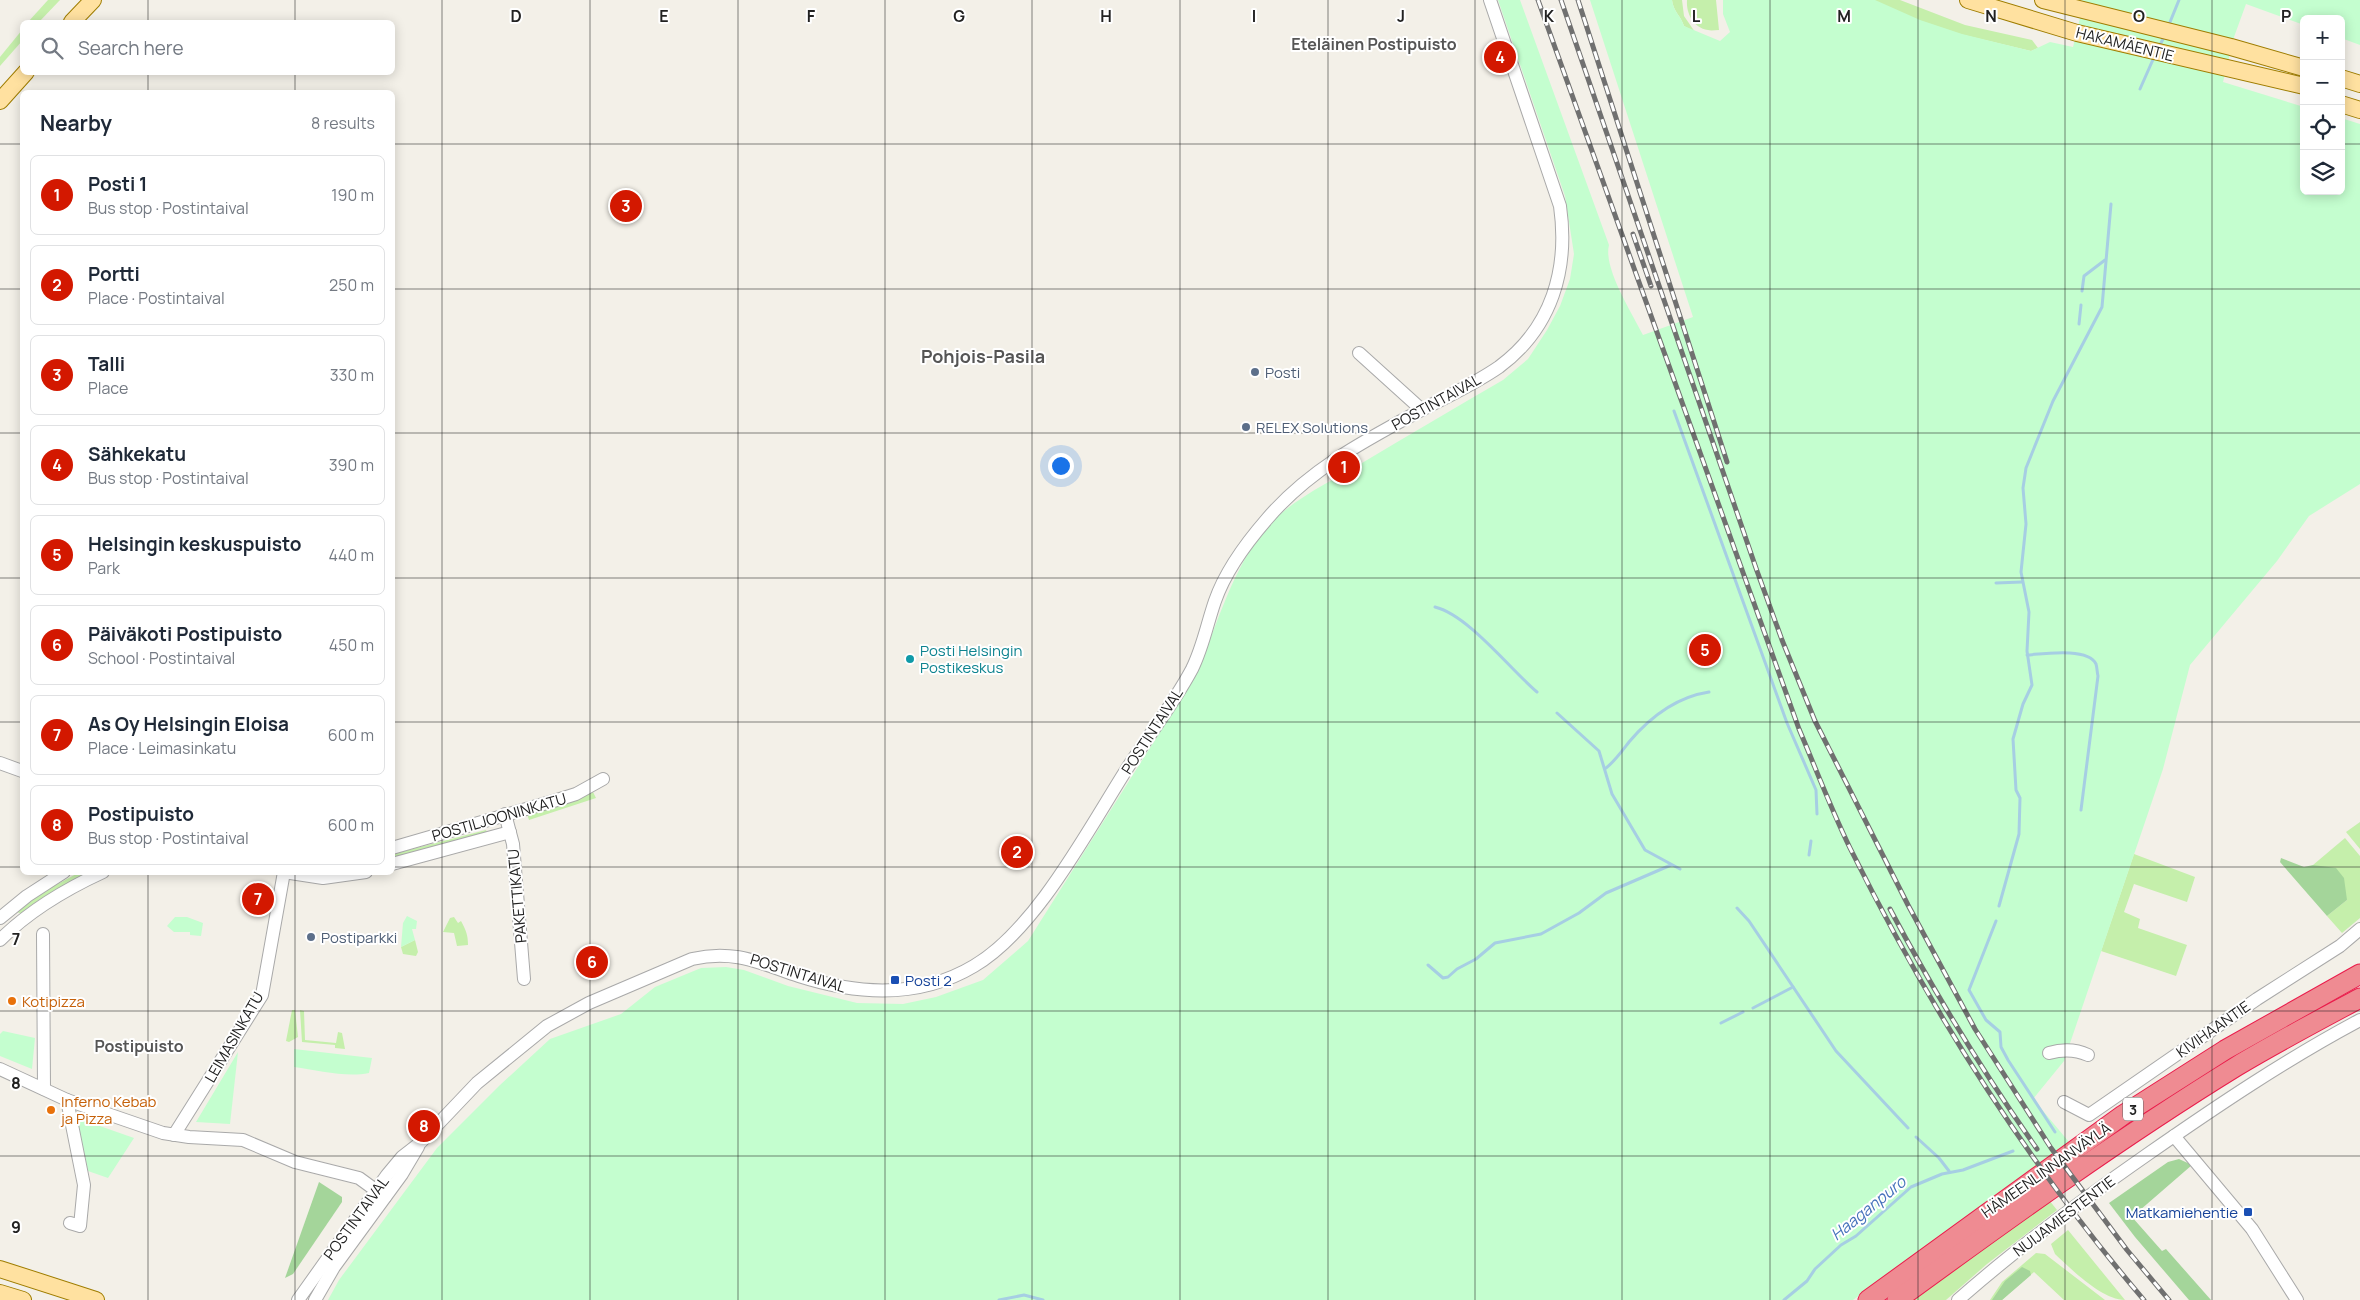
<!DOCTYPE html>
<meta charset="utf-8">
<style>
body{margin:0;font-family:Manrope,sans-serif;background:#f2f2f3;color:#1f2937}
.controls{position:absolute;right:15px;top:15px;display:grid;overflow:hidden;border-radius:8px;box-shadow:0 2px 12px #0003}
.controls button{width:45px;height:45px;display:grid;place-items:center;padding:0;border:0;border-bottom:1px solid #e0e1e3;background:#fff;color:#1f2937;font:25px sans-serif}
.you{position:absolute;left:1060px;top:465px;width:18px;height:18px;margin:-12px;border:4px solid #fff;border-radius:50%;background:#1a73e8;box-shadow:0 0 0 8px #1a73e833}
.badge{display:grid;place-items:center;width:32px;height:32px;border-radius:50%;background:#d31800;color:#fff;font-size:16px;font-weight:700}
.pin{position:absolute;translate:-50% -50%;border:2px solid #fff;box-shadow:0 1px 5px #0006}
.list{margin:0;padding:0;list-style:none}
h2{display:flex;justify-content:space-between;align-items:center;height:65px;margin:0;padding:0 20px;font-size:21px}
h2 small{font-size:16px;font-weight:400;color:#747a83}
.list li{display:grid;grid-template-columns:32px 1fr auto;gap:15px;align-items:center;box-sizing:border-box;height:80px;margin:0 10px 10px;padding:0 10px;border:1px solid #e0e1e3;border-radius:8px}
.list b{display:block;font-size:19px;white-space:nowrap}
.list p{margin:0;font-size:16px;white-space:nowrap;color:#747a83}
.list em{font-size:16px;font-style:normal;color:#747a83}
.icon{flex:none;width:28px;height:28px;fill:none;stroke:currentColor;stroke-width:2;stroke-linecap:round;stroke-linejoin:round}
.map{position:relative;flex:none;width:2360px;height:1300px;overflow:hidden}
.search{position:absolute;background:#fff;box-shadow:0 2px 12px #0003;left:20px;top:20px;width:375px;height:55px;display:flex;align-items:center;gap:12px;box-sizing:border-box;padding:0 18px;border-radius:8px;color:#747a83;font-size:19px}
.panel{position:absolute;background:#fff;box-shadow:0 2px 12px #0003;left:20px;top:90px;width:375px;height:785px;border-radius:8px}
.map>svg:first-child{display:block}
.grass{fill:#c5efab}
.forest{fill:#a4d59a}
.park{fill:#c4fecf}
.lines{fill:none;stroke-linecap:round;stroke-linejoin:round}
.stream{stroke:#a6cee3;stroke-width:3}
.minor-casing{stroke:#a9a9a9;stroke-width:14}
.major-casing{stroke:#9f7d00;stroke-width:18}
.highway-casing{stroke:#ea1c4b;stroke-width:21}
.minor{stroke:#fff;stroke-width:12}
.major{stroke:#ffe1a0;stroke-width:16}
.highway{stroke:#ef8b92;stroke-width:19}
.rail-casing{stroke:#707070;stroke-width:5}
.rail{stroke:#fff;stroke-width:3;stroke-dasharray:9;stroke-linecap:butt}
.grid{fill:none;stroke:#222;stroke-width:1;stroke-opacity:0.55}
.service-dot{fill:#5c6f8a;stroke:#fff;stroke-width:2}
.culture-dot{fill:#0f9aa8;stroke:#fff;stroke-width:2}
.transit-dot{fill:#1a4fb4;stroke:#fff;stroke-width:2}
.food-dot{fill:#e8710a;stroke:#fff;stroke-width:2}
.labels{text-anchor:middle;dominant-baseline:central;stroke-width:4;stroke-linejoin:round;paint-order:stroke}
.shield{fill:#fff;stroke:#646464;stroke-width:1}
.shield-label{font-size:14px;font-weight:bold;fill:#222}
.street-label{font-size:15px;fill:#222;stroke:#fff}
.service-label{font-size:15px;fill:#4e5e75;stroke:#fff;text-anchor:start}
.culture-label{font-size:15px;fill:#0d838f;stroke:#fff;text-anchor:start}
.transit-label{font-size:15px;fill:#164399;stroke:#fff;text-anchor:start}
.food-label{font-size:15px;fill:#c56008;stroke:#fff;text-anchor:start}
.neighbourhood-label{font-size:16px;font-weight:bold;fill:#555;stroke:#fff}
.water-label{font-size:16px;font-style:italic;fill:#4572bb;stroke:#fff}
.quarter-label{font-size:18px;font-weight:bold;fill:#555;stroke:#fff}
.grid-label{font-size:16px;text-anchor:middle;font-weight:bold;fill:#222;stroke:#fff;stroke-width:4;stroke-linejoin:round;paint-order:stroke}
</style>
<div class="map">
<svg width="2360" height="1300" viewBox="0 0 2360 1300">
<rect width="100%" height="100%" fill="#f3f0e8"/>
<g class="grass">
<polygon points="48,0 60,0 39,22 28,22"/>
<path d="M1672 0H1682L1684 16 1695 32 1684 26C1681 16 1673 11 1672 0Z"/>
<path d="M1687 0H1716L1719 30C1715 30 1711 31 1708 30 1693 28 1686 13 1687 0Z"/>
<polygon points="1817,0 1900,0 1965,25 2032,40 2038,48 2031,51"/>
<polygon points="22,30 22,41 0,66 0,57"/>
<polygon points="593,792 596,798 529,820 527,814 575,800"/>
<polygon points="2360,822 2360,849 2346,832"/>
<polygon points="486,830 487,832 393,859 393,854"/>
<polygon points="2345,838 2360,856 2360,918 2342,933 2327,916 2347,900 2313,865"/>
<polygon points="2134,854 2195,877 2187,902 2134,884 2124,912 2140,919 2138,928 2187,945 2176,976 2101,951"/>
<polygon points="78,873 92,873 22,914 17,912 41,893"/>
<path d="M454 917 458 923 461 921C466 930 468 935 468 945L457 946 454 933 443 932 450 918Z"/>
<polygon points="415,940 418,952 416,956 403,954 401,947"/>
<polygon points="292,1010 295,1010 298,1037 289,1042 286,1041"/>
<polygon points="300,1010 304,1011 305,1040 336,1043 338,1032 342,1033 345,1049 335,1048 335,1045 302,1042"/>
<polygon points="2049,1200 2057,1210 1987,1264 1946,1300 1911,1300"/>
<path d="M2068 1230 2125 1300C2102 1300 2071 1269 2055 1254L2051 1244Z"/>
<polygon points="2036,1253 2045,1254 2105,1300 2064,1300 2034,1272 2002,1300 1990,1300 2002,1282"/>
</g>
<g class="forest">
<polygon points="2281,858 2304,867 2313,865 2336,868 2344,878 2347,900 2327,916 2280,862"/>
<polygon points="2179,1159 2192,1165 2132,1217 2162,1251 2166,1249 2211,1300 2189,1300 2135,1237 2109,1203 2168,1162"/>
<polygon points="319,1182 342,1197 342,1202 293,1274 285,1278"/>
<polygon points="2022,1267 2030,1271 2031,1275 2002,1300 1992,1300 2005,1281"/>
</g>
<g class="park">
<path d="M1498 0H1520L1609 245C1603 268 1632 313 1643 335L1693 317 1590 0H1672C1673 11 1681 16 1684 26L1720 41 1730 32 1723 14V0H1875L1920 20 1962 34 2031 51 2050 42 2073 47 2084 1 2080 0H2360V45L2341 38V19H2304V25L2246 4 2234 37 2223 82 2304 107V191H2341V118L2360 124V484L2309 516 2277 561 2190 665 2163 769 2064 1061 2033 1099 2069 1142 1853 1300H328L339 1280 437 1148 500 1085 550 1039 621 1014 655 987 701 968 726 967 744 970 788 986 857 1003 903 1004 936 997 983 980 1028 941 1194 678C1216 630 1228 580 1259 537 1283 503 1327 484 1362 463 1409 435 1456 407 1503 380L1528 359 1547 330 1560 306 1570 279 1574 254 1565 196Z"/>
<polygon points="407,916 417,921 416,929 412,929 415,940 401,947 403,923"/>
<polygon points="175,917 187,917 203,923 201,936 190,935 190,932 174,932 167,926"/>
<polygon points="3,1031 35,1038 32,1069 0,1056 0,1034"/>
<path d="M294 1049 372 1058 369 1073C346 1078 318 1070 294 1067Z"/>
<polygon points="238,1052 230,1124 196,1122"/>
<polygon points="77,1118 134,1138 108,1178 88,1171"/>
</g>
<g class="lines">
<g class="stream">
<polyline points="2168,27 2179,0"/>
<polyline points="2159,47 2164,37"/>
<polyline points="2140,89 2155,55"/>
<polyline points="2082,291 2084,276 2105,260"/>
<polyline points="2079,324 2081,305"/>
<polyline points="1674,411 1787,723 1816,790 1817,814"/>
<polyline points="1996,583 2022,582"/>
<path d="M1435 607C1468 615 1510 669 1537 692"/>
<path d="M2027 655C2042 654 2088 647 2096 664 2097 667 2097 672 2098 676L2081 810"/>
<polyline points="1557,713 1599,751 1612,794 1645,850 1680,869"/>
<path d="M1606 768C1615 761 1622 751 1629 742 1651 716 1676 697 1709 692"/>
<polyline points="1809,855 1811,841"/>
<polyline points="1999,906 2019,834 2020,798 2016,790 2013,739 2023,704 2032,685 2027,651 2029,612 2021,572 2026,524 2023,488 2026,468 2053,401 2102,307 2111,204"/>
<polyline points="1737,908 1749,921 1836,1051 1908,1128"/>
<polyline points="1996,921 1969,990 1986,1020 2000,1032 2001,1047 2008,1060 2055,1132"/>
<polyline points="1428,965 1443,978 1448,977 1457,969 1476,959 1495,943 1541,934 1579,913 1606,893 1671,865"/>
<polyline points="1753,1008 1793,987"/>
<polyline points="1721,1023 1743,1012"/>
<polyline points="1916,1137 1939,1158 1949,1171"/>
<polyline points="999,1300 1024,1295 1043,1300"/>
<polyline points="1784,1300 1807,1281 1815,1269 1841,1245 1856,1236 1911,1187 1942,1174 1963,1170 2013,1151"/>
</g>
<g class="minor-casing">
<g id="minor">
<polyline points="1359,353 1422,410"/>
<polyline points="0,763 22,771"/>
<polyline points="505,814 513,844 524,979"/>
<polyline points="392,848 557,800 576,794 603,779"/>
<polyline points="392,864 510,832"/>
<polyline points="284,872 323,878 366,872"/>
<polyline points="0,918 27,896 64,872"/>
<polyline points="43,934 44,1089"/>
<path d="M0 940C29 911 66 889 103 872"/>
<path d="M2049 1053C2063 1049 2075 1049 2088 1055"/>
<polyline points="0,1069 67,1100 163,1133 189,1137 243,1140 295,1162 359,1178 385,1197"/>
<polyline points="67,1100 84,1185 80,1226 70,1223"/>
<polyline points="2064,1102 2089,1115 2257,999 2340,946 2360,929"/>
<polyline points="174,1135 262,995 284,872"/>
<polyline points="2174,1136 2252,1229 2297,1300"/>
<path d="M298 1300 387 1175 402 1157 420 1143 477 1083 547 1026 589 1003 692 959C734 949 760 963 799 976 858 995 919 999 974 966 1036 930 1089 828 1128 767 1149 735 1174 703 1192 669 1203 647 1207 624 1215 601 1225 572 1247 542 1267 519 1307 472 1360 443 1414 414 1442 399 1473 385 1499 367 1552 328 1569 269 1560 206L1490 0"/>
<polyline points="315,1300 334,1267 402,1174 418,1147"/>
<path d="M1958 1300C2018 1247 2082 1200 2148 1154 2217 1106 2285 1060 2360 1020"/>
</g>
</g>
<g class="major-casing">
<g id="major">
<polyline points="1968,0 2077,33 2304,86"/>
<polyline points="2043,0 2231,47 2304,68"/>
<polyline points="72,22 93,0"/>
<polyline points="2341,78 2360,84"/>
<polyline points="0,101 26,72"/>
<polyline points="2341,104 2360,110"/>
<polyline points="0,1269 96,1300"/>
<polyline points="0,1293 23,1300"/>
</g>
</g>
<g class="highway-casing">
<g id="highway">
<polyline points="1868,1300 2123,1115 2225,1050 2360,974"/>
<path d="M1897 1300C2008 1219 2120 1138 2237 1066 2277 1042 2319 1020 2360 998"/>
</g>
</g>
<use href="#minor" class="minor"/>
<use href="#major" class="major"/>
<use href="#highway" class="highway"/>
<g class="rail-casing">
<g id="rail">
<path d="M1538 0 1799 729C1816 769 1831 809 1850 848 1930 1009 2027 1163 2144 1300"/>
<polyline points="1561,0 1757,571 1782,640 1815,721 1908,905 1975,1029 2051,1148 2127,1250 2169,1300"/>
<polyline points="1578,0 1727,462"/>
<polyline points="1633,234 1651,286"/>
<path d="M1890 909C1934 992 1983 1072 2037 1149"/>
</g>
</g>
<use href="#rail" class="rail"/>
</g>
<path class="grid" d="M148 0V22M295 0V22M442 0V1300M590 0V1300M738 0V1300M885 0V1300M1032 0V1300M1180 0V1300M1328 0V1300M1475 0V1300M1622 0V1300M1770 0V1300M1918 0V1300M2065 0V1300M2212 0V1300M148 72V92M295 72V92M0 144H22M392 144H2304M2341 144H2360M0 289H22M392 289H2360M0 433H22M392 433H2360M0 578H22M392 578H2360M0 722H22M392 722H2360M0 867H22M392 867H2360M148 872V1300M295 872V1300M0 1011H2360M0 1156H2360"/>
<g class="service-dot">
<circle cx="1255" cy="372" r="5"/>
<circle cx="1246" cy="427" r="5"/>
<circle cx="311" cy="937" r="5"/>
</g>
<circle class="culture-dot" cx="910" cy="659" r="5"/>
<g class="transit-dot">
<rect x="890" y="975" width="10" height="10" rx="2.5"/>
<rect x="2243" y="1207" width="10" height="10" rx="2.5"/>
</g>
<g class="food-dot">
<circle cx="12" cy="1001" r="5"/>
<circle cx="51" cy="1110" r="5"/>
</g>
<g class="labels">
<rect class="shield" x="2123" y="1097.5" width="20" height="23" rx="4"/>
<g class="shield-label">
<text x="2133" y="1109">3</text>
</g>
<g class="street-label">
<text transform="translate(2125 44) rotate(14)">HAKAMÄENTIE</text>
<text transform="translate(1436 402) rotate(-29)">POSTINTAIVAL</text>
<text transform="translate(1152 731) rotate(-57)">POSTINTAIVAL</text>
<text transform="translate(499 817) rotate(-16)">POSTILJOONINKATU</text>
<text transform="translate(517 896) rotate(-95)">PAKETTIKATU</text>
<text transform="translate(798 973) rotate(17)">POSTINTAIVAL</text>
<text transform="translate(2213 1029) rotate(-35)">KIVIHAANTIE</text>
<text transform="translate(234 1037) rotate(-60)">LEIMASINKATU</text>
<text transform="translate(2046 1170) rotate(-35)">HÄMEENLINNANVÄYLÄ</text>
<text transform="translate(2064 1216) rotate(-37)">NUIJAMIESTENTIE</text>
<text transform="translate(356 1218) rotate(-54)">POSTINTAIVAL</text>
</g>
<g class="service-label">
<text x="1265" y="372">Posti</text>
<text x="1256" y="427">RELEX Solutions</text>
<text x="321" y="937">Postiparkki</text>
</g>
<g class="culture-label">
<text x="920" y="650">Posti Helsingin<tspan x="920" dy="17">Postikeskus</tspan></text>
</g>
<g class="transit-label">
<text x="905" y="980">Posti 2</text>
<text x="2238" y="1212" text-anchor="end">Matkamiehentie</text>
</g>
<g class="food-label">
<text x="22" y="1001">Kotipizza</text>
<text x="61" y="1101">Inferno Kebab<tspan x="61" dy="17">ja Pizza</tspan></text>
</g>
<g class="neighbourhood-label">
<text x="1374" y="44">Eteläinen Postipuisto</text>
<text x="139" y="1046">Postipuisto</text>
</g>
<g class="water-label">
<text transform="translate(1868 1208) rotate(-39)">Haaganpuro</text>
</g>
<g class="quarter-label">
<text x="983" y="356">Pohjois-Pasila</text>
</g>
</g>
<g class="grid-label">
<text x="516" y="22">D</text>
<text x="664" y="22">E</text>
<text x="811" y="22">F</text>
<text x="959" y="22">G</text>
<text x="1106" y="22">H</text>
<text x="1254" y="22">I</text>
<text x="1401" y="22">J</text>
<text x="1549" y="22">K</text>
<text x="1696" y="22">L</text>
<text x="1844" y="22">M</text>
<text x="1991" y="22">N</text>
<text x="2139" y="22">O</text>
<text x="2286" y="22">P</text>
<text x="16" y="945">7</text>
<text x="16" y="1089">8</text>
<text x="16" y="1233">9</text>
</g>
</svg>
<div class="controls">
<button>+</button>
<button>−</button>
<button><svg class="icon" aria-label="locate" viewBox="0 0 24 24"><circle cx="12" cy="12" r="6"/><path d="M12 2v4M12 18v4M2 12h4M18 12h4"/></svg></button>
<button><svg class="icon" aria-label="layers" viewBox="0 0 24 24"><path d="M12 4l9 5-9 5-9-5zM3 14l9 5 9-5"/></svg></button>
</div>
<div class="you"></div>
<div class="pin badge" style="left:1344px;top:467px">1</div>
<div class="pin badge" style="left:1017px;top:852px">2</div>
<div class="pin badge" style="left:626px;top:206px">3</div>
<div class="pin badge" style="left:1500px;top:57px">4</div>
<div class="pin badge" style="left:1705px;top:650px">5</div>
<div class="pin badge" style="left:592px;top:962px">6</div>
<div class="pin badge" style="left:258px;top:899px">7</div>
<div class="pin badge" style="left:424px;top:1126px">8</div>
<div class="search"><svg class="icon" aria-label="search" viewBox="0 0 24 24"><circle cx="10" cy="10" r="6"/><path d="M15 15l6 6"/></svg>Search here</div>
<section class="panel">
<h2>Nearby<small>8 results</small></h2>
<ul class="list">
<li><span class="badge">1</span><div><b>Posti 1</b><p>Bus stop · Postintaival</p></div><em>190 m</em></li>
<li><span class="badge">2</span><div><b>Portti</b><p>Place · Postintaival</p></div><em>250 m</em></li>
<li><span class="badge">3</span><div><b>Talli</b><p>Place</p></div><em>330 m</em></li>
<li><span class="badge">4</span><div><b>Sähkekatu</b><p>Bus stop · Postintaival</p></div><em>390 m</em></li>
<li><span class="badge">5</span><div><b>Helsingin keskuspuisto</b><p>Park</p></div><em>440 m</em></li>
<li><span class="badge">6</span><div><b>Päiväkoti Postipuisto</b><p>School · Postintaival</p></div><em>450 m</em></li>
<li><span class="badge">7</span><div><b>As Oy Helsingin Eloisa</b><p>Place · Leimasinkatu</p></div><em>600 m</em></li>
<li><span class="badge">8</span><div><b>Postipuisto</b><p>Bus stop · Postintaival</p></div><em>600 m</em></li>
</ul>
</section>
</div>
